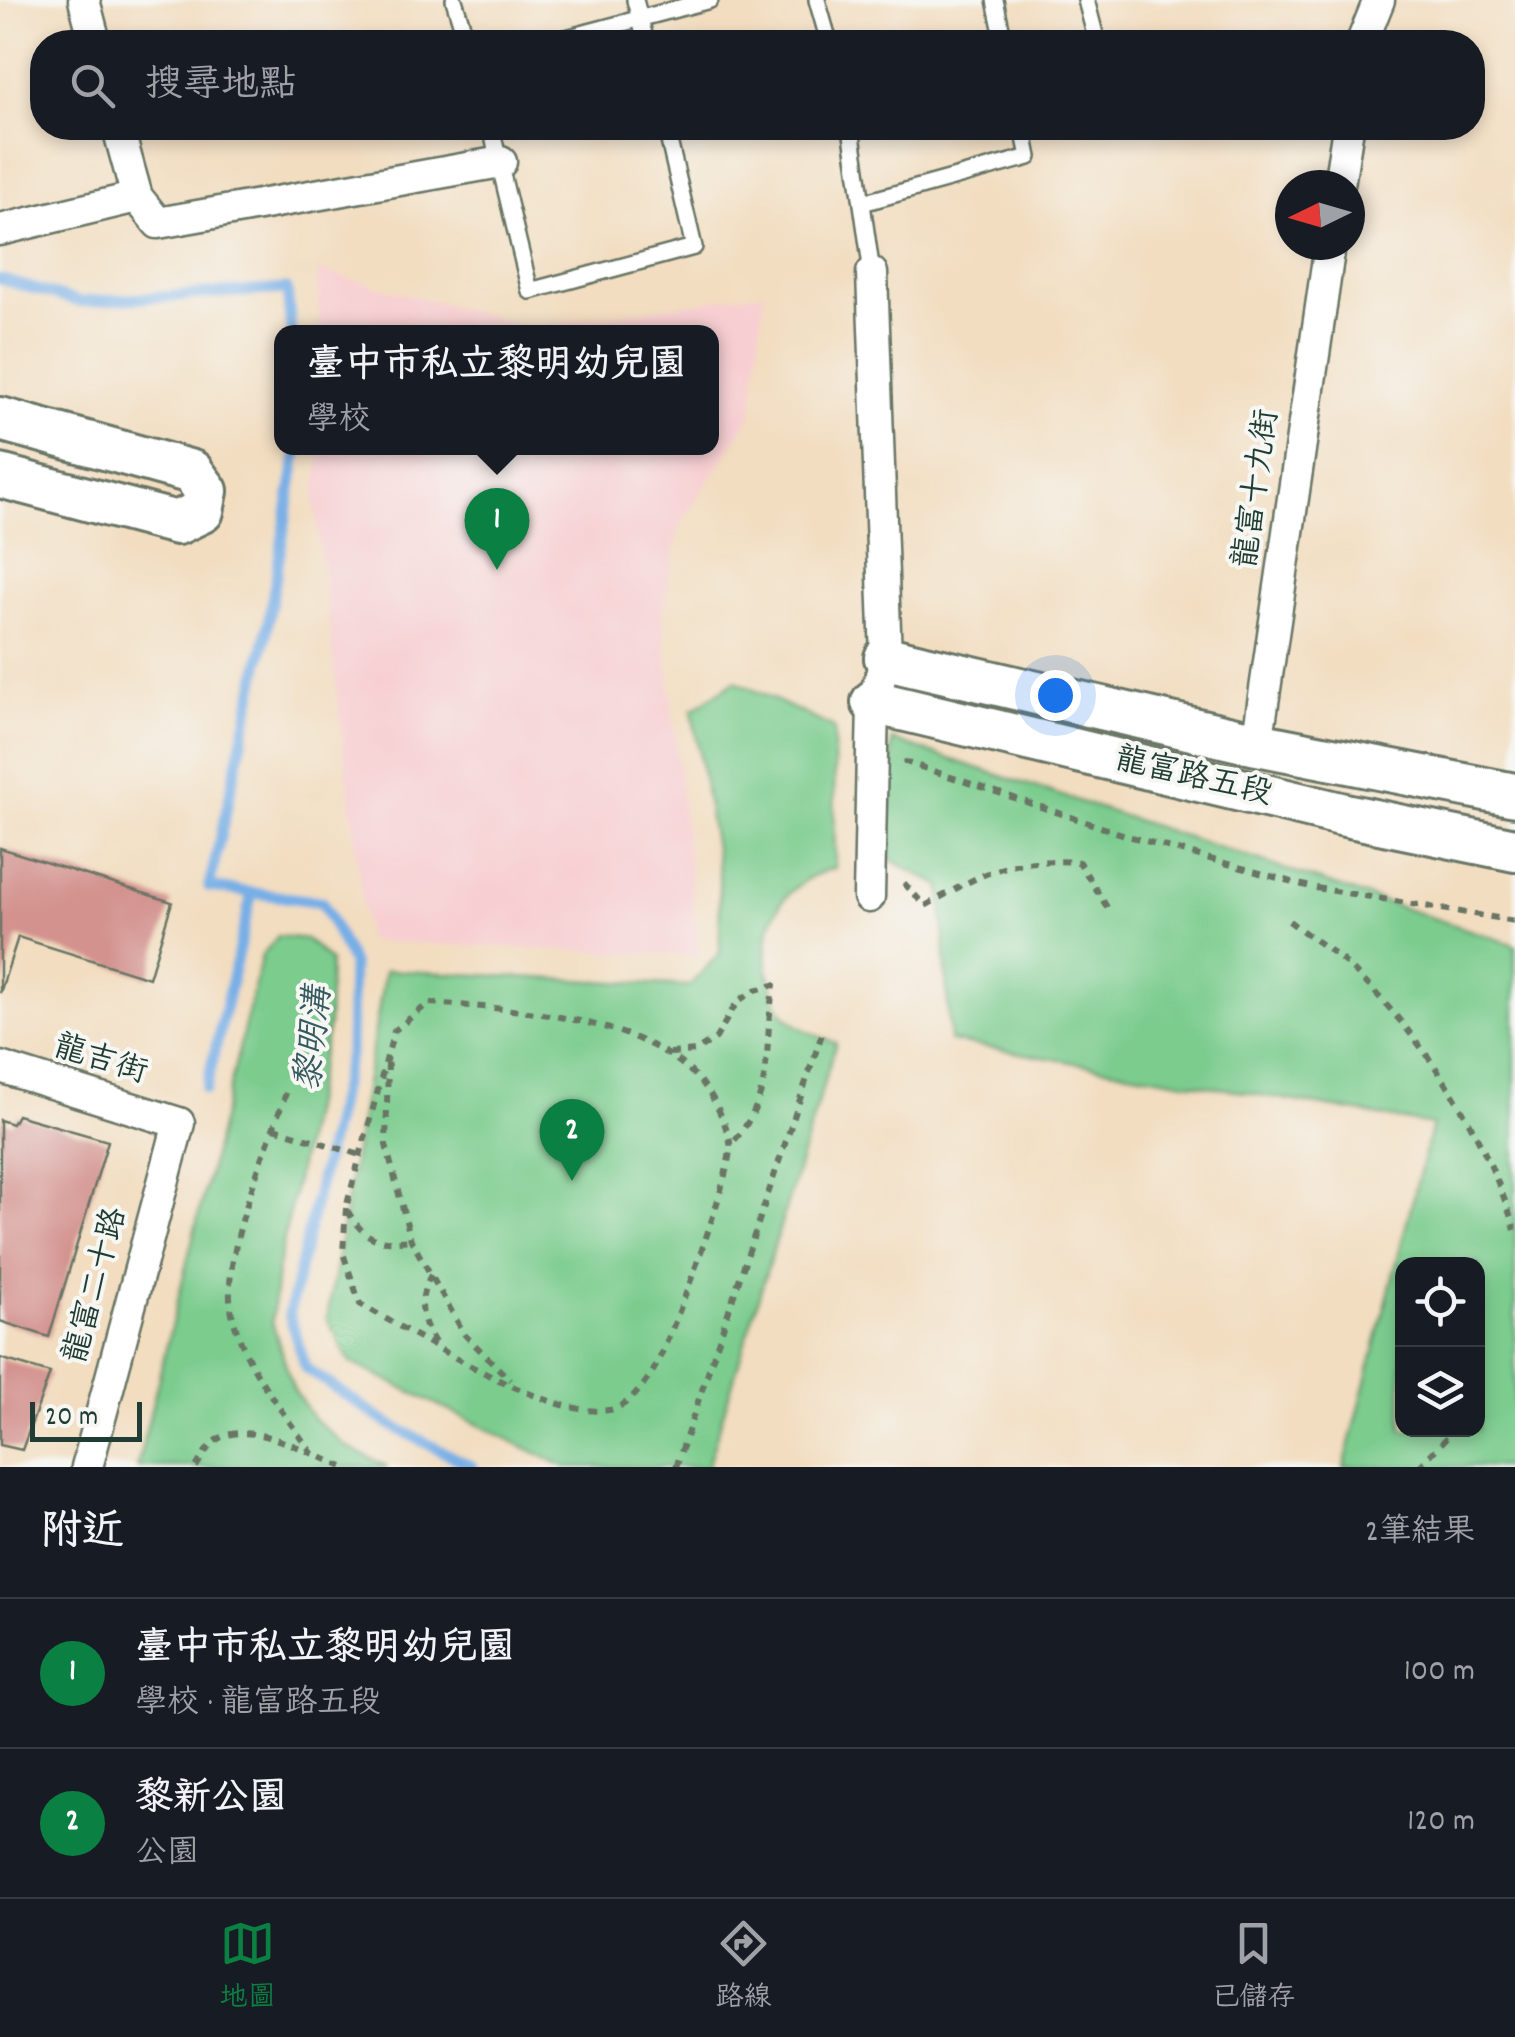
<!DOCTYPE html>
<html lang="zh-TW">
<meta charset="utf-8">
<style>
body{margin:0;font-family:Dekko,"LXGW WenKai TC",sans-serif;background:#242831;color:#f1f3f6}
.controls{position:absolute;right:30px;bottom:30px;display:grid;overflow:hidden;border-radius:20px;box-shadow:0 5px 15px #0003}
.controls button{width:90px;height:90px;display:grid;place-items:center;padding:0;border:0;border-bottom:2px solid #363941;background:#171b24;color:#f1f3f6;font:50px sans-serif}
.compass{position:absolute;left:1275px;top:170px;width:90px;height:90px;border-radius:50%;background:#171b24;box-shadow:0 5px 15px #0003;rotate:265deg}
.scale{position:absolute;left:30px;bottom:25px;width:112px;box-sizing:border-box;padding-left:10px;border:5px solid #1f3d34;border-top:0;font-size:28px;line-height:35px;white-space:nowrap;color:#1f3d34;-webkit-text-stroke:8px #f6f6f2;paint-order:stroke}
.you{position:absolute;left:1055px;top:695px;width:35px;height:35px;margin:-25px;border:8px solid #fff;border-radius:50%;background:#1a73e8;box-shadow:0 0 0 15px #1a73e833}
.badge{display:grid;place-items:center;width:65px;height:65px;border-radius:50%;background:#0b8043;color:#fff;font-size:32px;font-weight:700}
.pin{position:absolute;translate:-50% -82px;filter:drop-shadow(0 2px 5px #0008)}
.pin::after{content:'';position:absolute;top:52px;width:35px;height:30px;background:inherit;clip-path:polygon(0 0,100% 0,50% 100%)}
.popup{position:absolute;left:274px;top:325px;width:445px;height:130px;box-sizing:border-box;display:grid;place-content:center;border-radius:20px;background:#171b24;filter:drop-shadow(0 2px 8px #0005);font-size:32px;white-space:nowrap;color:#9ea1a6}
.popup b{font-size:38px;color:#f1f3f6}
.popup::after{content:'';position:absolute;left:50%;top:100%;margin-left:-20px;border:20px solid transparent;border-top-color:#171b24}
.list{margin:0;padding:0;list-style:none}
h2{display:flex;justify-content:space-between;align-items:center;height:130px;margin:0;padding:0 40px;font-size:42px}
h2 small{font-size:32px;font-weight:400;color:#9ea1a6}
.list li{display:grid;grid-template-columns:65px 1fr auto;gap:30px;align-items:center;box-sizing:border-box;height:150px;padding:0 40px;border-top:2px solid #363941}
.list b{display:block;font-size:38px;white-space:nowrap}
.list p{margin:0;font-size:32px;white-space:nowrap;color:#9ea1a6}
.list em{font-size:32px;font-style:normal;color:#9ea1a6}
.icon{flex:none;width:55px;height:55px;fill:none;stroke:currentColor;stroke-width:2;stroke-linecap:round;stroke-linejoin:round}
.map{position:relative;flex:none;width:1515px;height:1467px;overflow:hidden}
.search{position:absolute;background:#171b24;box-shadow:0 5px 15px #0003;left:30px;right:30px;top:30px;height:110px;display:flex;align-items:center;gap:25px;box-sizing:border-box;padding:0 35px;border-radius:40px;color:#9ea1a6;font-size:38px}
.sheet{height:430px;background:#171b24}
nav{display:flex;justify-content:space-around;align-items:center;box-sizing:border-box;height:140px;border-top:2px solid #363941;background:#171b24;font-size:28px;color:#9ea1a6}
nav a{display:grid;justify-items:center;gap:5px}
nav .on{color:#0b8043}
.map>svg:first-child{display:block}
.built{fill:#f7cfd2}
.green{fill:#7bcc8e;stroke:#4d8461;stroke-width:2.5;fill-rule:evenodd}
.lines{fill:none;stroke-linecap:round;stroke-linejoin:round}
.stream{stroke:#77afe6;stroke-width:11}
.building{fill:#d3928e}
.lane-casing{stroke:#697565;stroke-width:20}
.street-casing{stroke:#697565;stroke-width:35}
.secondary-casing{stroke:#697565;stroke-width:48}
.path{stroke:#697565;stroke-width:6;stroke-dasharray:8 8;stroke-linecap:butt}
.lane{stroke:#fff;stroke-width:15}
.street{stroke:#fff;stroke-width:30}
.secondary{stroke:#fff;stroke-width:42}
.labels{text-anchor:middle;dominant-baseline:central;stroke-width:8;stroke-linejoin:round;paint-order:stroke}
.street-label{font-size:32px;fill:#1f3d34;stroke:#f6f6f2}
.water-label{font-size:35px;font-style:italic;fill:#355a60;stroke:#f6f6f2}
</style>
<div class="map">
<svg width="1515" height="1467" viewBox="0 0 1515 1467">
<rect width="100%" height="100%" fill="#f6f6f2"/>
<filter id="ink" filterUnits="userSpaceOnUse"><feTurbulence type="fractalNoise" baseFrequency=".01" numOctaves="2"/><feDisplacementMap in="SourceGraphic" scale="20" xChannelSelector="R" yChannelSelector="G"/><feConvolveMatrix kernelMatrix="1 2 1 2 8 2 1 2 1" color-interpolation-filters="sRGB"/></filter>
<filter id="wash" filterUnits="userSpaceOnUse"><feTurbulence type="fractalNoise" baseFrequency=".0048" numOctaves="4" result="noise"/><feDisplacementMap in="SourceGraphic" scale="40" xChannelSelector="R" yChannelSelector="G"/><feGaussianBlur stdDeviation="2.25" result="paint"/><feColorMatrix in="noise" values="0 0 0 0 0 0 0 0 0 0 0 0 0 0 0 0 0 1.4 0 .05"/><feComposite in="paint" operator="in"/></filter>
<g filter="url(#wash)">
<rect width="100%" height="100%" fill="#f2ddc0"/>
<polygon class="built" points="317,270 531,328 764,292 752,414 679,526 662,614 699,956 367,941 314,501 321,448 712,448 712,332 320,332"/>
<g class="green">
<path d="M735 681 834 728 835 868C780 882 756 929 771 983 774 993 776 1003 782 1012 795 1028 817 1036 836 1043L707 1467H565L350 1362 327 1319 385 970 689 986 720 953 719 873 692 710Z"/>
<path d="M892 740 1515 945V1467H1344L1432 1125 950 1041 941 886 889 859ZM1402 1264H1478V1430H1402Z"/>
<polygon points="278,936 306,939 330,961 328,1026 277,1272 272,1321 293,1388 313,1418 346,1446 388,1467 137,1467 262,955"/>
</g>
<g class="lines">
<g class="stream">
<polyline points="0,279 79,302 287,289 291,332"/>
<polyline points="298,448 266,635 209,887 322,902 352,963 350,1051 289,1314 306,1368 385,1422 473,1467"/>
<polyline points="206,1089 252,893"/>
</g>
</g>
<g id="blocks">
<g class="building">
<polygon points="0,848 172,902 149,978 18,937 0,993"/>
<polygon points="17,1115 108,1141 49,1337 0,1321 0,1120 12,1124"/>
<polygon points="0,1358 50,1373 22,1450 0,1445"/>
</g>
</g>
</g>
<g filter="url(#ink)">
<use href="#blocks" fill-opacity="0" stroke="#697565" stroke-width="2.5"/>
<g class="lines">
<g class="lane-casing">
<g id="lane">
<polyline points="454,0 467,42"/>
<polyline points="635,0 646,42"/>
<polyline points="817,0 829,42"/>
<polyline points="995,0 1004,42"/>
<polyline points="1086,0 1097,42"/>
<polyline points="551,42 710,0"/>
<polyline points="491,128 530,291 694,247 666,128"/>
<polyline points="851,128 872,273"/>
<polyline points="862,203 1029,157 1023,128"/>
</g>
</g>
<g class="street-casing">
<g id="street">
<polyline points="84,0 95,42"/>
<polyline points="1362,42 1379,0"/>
<polyline points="118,128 137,197 158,223 501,162"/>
<polyline points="1339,185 1348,128"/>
<polyline points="0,230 137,197"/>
<polyline points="1257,744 1330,245"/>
<polyline points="869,897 873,702 886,658 872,273"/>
<polyline points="0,1067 179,1123 87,1467"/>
</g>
</g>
<g class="secondary-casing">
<g id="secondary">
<polyline points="0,419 192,472 206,491 202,511 177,523 0,476"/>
<polyline points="886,658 1257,744 1515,795"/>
<polyline points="873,702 1345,815 1515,850"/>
</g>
</g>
<g class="path">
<polyline points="906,765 906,762 1128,836 1310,887 1515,921"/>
<path d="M904 883 925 906C986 872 1005 858 1079 862L1110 912"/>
<path d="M1289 921C1310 937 1333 951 1351 968 1426 1040 1484 1131 1515 1230"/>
<path d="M670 1053 696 1051 716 1038 737 1002 755 990 774 985C762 1044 778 1094 731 1144"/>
<polyline points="388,1063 386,1145 411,1240 465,1335 510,1380"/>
<path d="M286 1093C267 1148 222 1253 231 1308 240 1362 283 1411 313 1455"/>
<polyline points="274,1128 360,1155"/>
<path d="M346 1208 343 1253 360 1304C415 1334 549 1420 609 1410 628 1407 643 1387 653 1371 669 1345 735 1168 730 1142 727 1127 715 1099 705 1087 650 1016 513 1009 429 1003L394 1031 346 1208C364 1240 376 1244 411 1240"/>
<path d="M431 1275C417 1300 420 1320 436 1344"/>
<path d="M196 1467C201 1460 207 1447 215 1441 247 1417 311 1454 343 1467"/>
<polyline points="676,1467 822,1034"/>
<polyline points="1419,1467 1454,1430"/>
</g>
<use href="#lane" class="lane"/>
<use href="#street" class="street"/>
<use href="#secondary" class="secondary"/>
</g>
</g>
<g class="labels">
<g class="street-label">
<text transform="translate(1259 489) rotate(-82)">龍富十九街</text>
<text transform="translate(1193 779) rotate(13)">龍富路五段</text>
<text transform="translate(100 1062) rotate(17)">龍吉街</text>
<text transform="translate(98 1286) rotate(-75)">龍富二十路</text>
</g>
<g class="water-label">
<text transform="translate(316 1039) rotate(-84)">黎明溝</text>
</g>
</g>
</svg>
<div class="controls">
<button><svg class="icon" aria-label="locate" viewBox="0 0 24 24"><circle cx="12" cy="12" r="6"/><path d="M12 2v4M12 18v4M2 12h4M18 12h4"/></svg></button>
<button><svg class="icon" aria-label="layers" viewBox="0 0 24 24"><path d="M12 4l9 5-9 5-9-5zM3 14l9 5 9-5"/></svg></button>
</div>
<svg class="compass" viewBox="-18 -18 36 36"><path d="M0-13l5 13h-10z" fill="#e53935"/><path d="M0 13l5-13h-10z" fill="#9ea1a6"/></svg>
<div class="scale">20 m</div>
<div class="you"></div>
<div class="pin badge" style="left:497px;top:570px">1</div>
<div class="popup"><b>臺中市私立黎明幼兒園</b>學校</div>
<div class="pin badge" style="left:572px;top:1181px">2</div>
<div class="search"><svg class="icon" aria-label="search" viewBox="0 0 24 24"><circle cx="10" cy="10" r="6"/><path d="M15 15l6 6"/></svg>搜尋地點</div>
</div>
<section class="sheet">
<h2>附近<small>2筆結果</small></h2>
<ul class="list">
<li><span class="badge">1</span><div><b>臺中市私立黎明幼兒園</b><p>學校 · 龍富路五段</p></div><em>100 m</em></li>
<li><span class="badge">2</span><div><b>黎新公園</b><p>公園</p></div><em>120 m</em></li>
</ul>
</section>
<nav>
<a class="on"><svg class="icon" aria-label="map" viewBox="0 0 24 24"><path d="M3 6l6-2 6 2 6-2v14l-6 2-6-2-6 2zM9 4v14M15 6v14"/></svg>地圖</a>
<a><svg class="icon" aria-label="directions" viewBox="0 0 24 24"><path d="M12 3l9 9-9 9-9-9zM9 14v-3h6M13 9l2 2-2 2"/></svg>路線</a>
<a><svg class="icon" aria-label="saved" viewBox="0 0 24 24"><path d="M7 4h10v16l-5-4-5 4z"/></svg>已儲存</a>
</nav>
